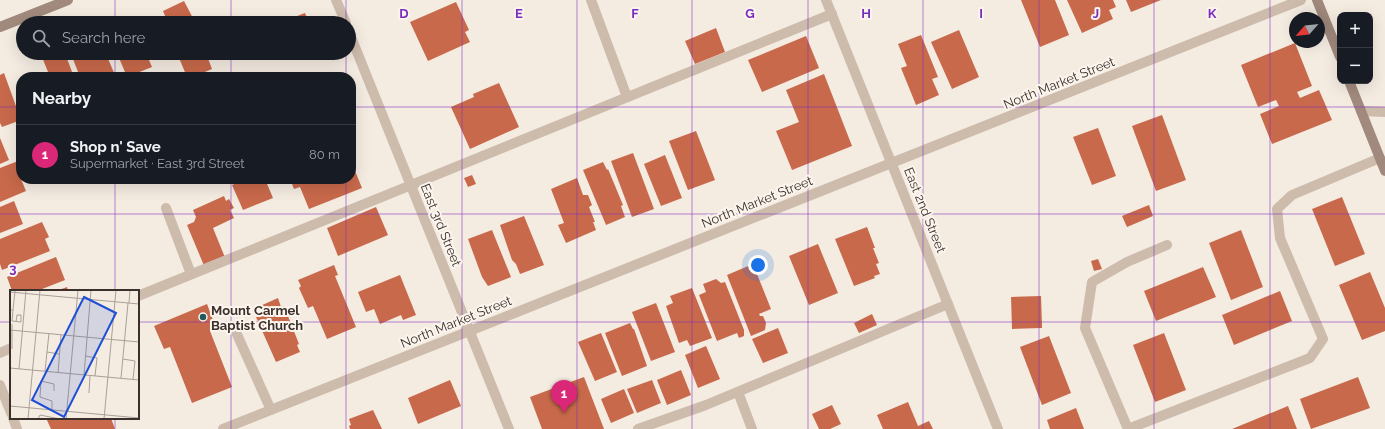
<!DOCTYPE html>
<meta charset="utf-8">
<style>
body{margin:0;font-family:Raleway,sans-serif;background:#242831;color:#f1f3f6}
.controls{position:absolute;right:12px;top:12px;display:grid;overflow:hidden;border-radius:8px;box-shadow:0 4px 16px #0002}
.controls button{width:36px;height:36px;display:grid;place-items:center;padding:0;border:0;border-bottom:1px solid #363941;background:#171b24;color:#f1f3f6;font:20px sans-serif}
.compass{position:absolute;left:1289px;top:12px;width:36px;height:36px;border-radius:50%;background:#171b24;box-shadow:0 4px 16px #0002;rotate:243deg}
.you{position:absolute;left:758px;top:265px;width:14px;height:14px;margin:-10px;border:3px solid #fff;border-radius:50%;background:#1a73e8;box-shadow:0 0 0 6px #1a73e833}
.badge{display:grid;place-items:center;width:26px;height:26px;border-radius:50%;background:#db2777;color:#fff;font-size:13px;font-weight:700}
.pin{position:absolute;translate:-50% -33px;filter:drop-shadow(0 1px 2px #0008)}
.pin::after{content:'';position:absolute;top:21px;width:14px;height:12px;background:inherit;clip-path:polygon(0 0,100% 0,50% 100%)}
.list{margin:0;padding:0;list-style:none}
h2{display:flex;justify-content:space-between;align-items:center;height:52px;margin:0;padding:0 16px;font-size:17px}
h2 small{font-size:13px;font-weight:400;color:#9ea1a6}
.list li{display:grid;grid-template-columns:26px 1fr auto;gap:12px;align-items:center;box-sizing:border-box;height:60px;padding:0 16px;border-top:1px solid #363941}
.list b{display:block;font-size:15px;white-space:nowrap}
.list p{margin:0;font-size:13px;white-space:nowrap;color:#9ea1a6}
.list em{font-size:13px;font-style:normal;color:#9ea1a6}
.icon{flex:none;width:22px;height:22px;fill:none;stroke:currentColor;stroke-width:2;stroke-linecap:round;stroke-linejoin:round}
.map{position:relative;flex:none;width:1385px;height:429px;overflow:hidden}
.search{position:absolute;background:#171b24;box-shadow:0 4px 16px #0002;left:16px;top:16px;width:340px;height:44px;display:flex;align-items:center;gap:10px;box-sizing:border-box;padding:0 14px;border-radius:22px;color:#9ea1a6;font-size:15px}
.panel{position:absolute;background:#171b24;box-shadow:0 4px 16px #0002;left:16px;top:72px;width:340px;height:112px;border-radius:16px}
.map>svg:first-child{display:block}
.building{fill:#c8694b}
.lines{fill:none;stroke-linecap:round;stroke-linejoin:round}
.lane{stroke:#cdbbac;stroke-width:10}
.street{stroke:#cdbbac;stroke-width:10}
.secondary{stroke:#a18a7d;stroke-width:10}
.grid{fill:none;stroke:#7b2cbf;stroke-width:1;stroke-opacity:0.55}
.poi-dot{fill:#1f5a5e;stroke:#fbf5ee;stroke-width:1.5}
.labels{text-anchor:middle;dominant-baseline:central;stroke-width:4;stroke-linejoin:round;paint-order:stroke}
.street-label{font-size:13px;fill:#3b302b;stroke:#fbf5ee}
.poi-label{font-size:13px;font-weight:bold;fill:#3b302b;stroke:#fbf5ee;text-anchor:start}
.inset-road{fill:none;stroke:#aaa098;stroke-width:1}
.view{fill:#1d4ed8;fill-opacity:0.15;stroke:#1d4ed8;stroke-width:2}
.inset-edge{fill:none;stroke:#3b302b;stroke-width:2}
.grid-label{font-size:13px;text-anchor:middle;font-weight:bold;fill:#7b2cbf;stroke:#fbf5ee;stroke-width:4;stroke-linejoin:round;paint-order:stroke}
</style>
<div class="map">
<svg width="1385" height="429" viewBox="0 0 1385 429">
<rect width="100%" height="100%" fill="#f4ebe1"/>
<g class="building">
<polygon points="1021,0 1055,0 1069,35 1040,47"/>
<polygon points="1067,0 1113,0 1116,7 1109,10 1113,19 1082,33"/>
<polygon points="1126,0 1161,0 1131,12"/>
<polygon points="184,1 195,22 198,21 198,23 165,23 164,19 166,18 163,11"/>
<polygon points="456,2 469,30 465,32 470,42 428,61 410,22"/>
<polygon points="305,13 309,23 279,23"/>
<polygon points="716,28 725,52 695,64 685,41"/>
<polygon points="959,30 979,77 952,89 931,42"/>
<polygon points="921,35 938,77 932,79 939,95 916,105 901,68 907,66 898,44"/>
<polygon points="806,36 819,68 762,92 748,60"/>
<polygon points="1295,43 1312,86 1297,92 1300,98 1319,90 1332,120 1272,144 1260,114 1279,106 1276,100 1258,107 1241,65"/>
<polygon points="54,53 64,53 66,56 74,77 50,77 42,57"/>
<polygon points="74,53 106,54 115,75 112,77 80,77 71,54"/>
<polygon points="117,53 146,53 152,67 127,77"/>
<polygon points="177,53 206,53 212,69 193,77 187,77"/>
<polygon points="304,72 306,77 292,77"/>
<polygon points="4,73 21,120 2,127 0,123 0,75"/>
<polygon points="824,74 852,146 792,170 776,131 799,122 786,90"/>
<polygon points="499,83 519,127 470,149 451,107 474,97 473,94"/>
<polygon points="1162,115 1186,180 1156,191 1132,126"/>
<polygon points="1098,128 1116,176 1092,185 1073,137"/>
<polygon points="696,131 715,180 688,190 669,141"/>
<polygon points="0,138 9,160 0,164"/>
<polygon points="633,153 654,209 632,217 611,161"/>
<polygon points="665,155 682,198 661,206 644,164"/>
<polygon points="18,161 21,168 21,179 26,191 0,202 0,168"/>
<polygon points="351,161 362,188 309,209 300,187 294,189 290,179 351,179"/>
<polygon points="603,162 607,170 608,169 623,205 621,206 625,217 606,225 583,170"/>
<polygon points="472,175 476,184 468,187 464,178"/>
<polygon points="577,178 583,195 588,195 592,205 589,207 595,222 593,222 596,230 566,243 558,225 564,223 551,189"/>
<polygon points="245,179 265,179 273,198 243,210 232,185"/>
<polygon points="224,196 226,201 229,199 234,208 230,210 234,218 213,228 226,260 205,268 187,225 194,222 196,217 193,210"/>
<polygon points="1342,197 1365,254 1335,266 1312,209"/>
<polygon points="14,201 23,224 0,233 0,207"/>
<polygon points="1149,205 1153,216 1127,227 1122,216"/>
<polygon points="376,207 388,235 338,256 327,228"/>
<polygon points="524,216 544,265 520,274 516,264 512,260 500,225"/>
<polygon points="42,222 49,237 45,239 50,251 2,270 0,264 0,239"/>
<polygon points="867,227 875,248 873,248 879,263 876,264 880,274 874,276 875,278 854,286 835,239"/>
<polygon points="492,230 511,277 488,286 482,277 468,239"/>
<polygon points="1241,230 1263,287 1231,300 1209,243"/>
<polygon points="818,244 838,293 809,305 789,256"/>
<polygon points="56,257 65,280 37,291 12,291 7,277"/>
<polygon points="1098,259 1102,269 1094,271 1091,261"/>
<polygon points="753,264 771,309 759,314 760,316 763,316 766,323 765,330 751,336 727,275"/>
<polygon points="334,265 338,275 335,276 356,327 327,339 313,306 308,308 299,288 301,286 298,280"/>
<polygon points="1203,267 1216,297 1156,321 1144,291"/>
<polygon points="1370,272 1385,308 1385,331 1362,340 1339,285"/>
<polygon points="400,275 416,315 403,320 401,315 380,324 374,309 366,312 358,292"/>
<polygon points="716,279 721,283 725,282 744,330 744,336 739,338 737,333 717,341 699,295 706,292 703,284"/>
<polygon points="67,287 68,291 56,291"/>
<polygon points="692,288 712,338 690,346 687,340 679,343 666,306 673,303 670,296"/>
<polygon points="1280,291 1292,321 1234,345 1222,315"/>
<polygon points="1041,296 1042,328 1012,329 1011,297"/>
<polygon points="278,298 281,307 284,306 299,344 297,345 300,352 276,362 256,317 263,314 260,306"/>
<polygon points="656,303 675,352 651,361 632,312"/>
<polygon points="207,304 216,328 210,331 232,387 192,403 170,347 164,349 154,326"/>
<polygon points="872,314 877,325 859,333 854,323"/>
<polygon points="630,323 633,329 634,329 647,366 622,376 605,333"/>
<polygon points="778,328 788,353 763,363 752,339"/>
<polygon points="601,333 617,372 595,381 578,342"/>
<polygon points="1164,333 1186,390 1155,402 1133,345"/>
<polygon points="1049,336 1071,393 1042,405 1020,347"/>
<polygon points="706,346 720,379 698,388 685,355"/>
<polygon points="681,370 691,395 667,405 657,380"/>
<polygon points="584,377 604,429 542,429 530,397"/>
<polygon points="1358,377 1370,408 1311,429 1300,399"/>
<polygon points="450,380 461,406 418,424 408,398"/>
<polygon points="652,380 661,403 637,413 627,389"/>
<polygon points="624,389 634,413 611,423 601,399"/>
<polygon points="908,402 918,426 929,421 933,429 883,429 877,415"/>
<polygon points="832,405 841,424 830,429 819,429 812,414"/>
<polygon points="1288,406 1297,429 1232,429"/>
<polygon points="1076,408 1084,429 1050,429 1047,420"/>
<polygon points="373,410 382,429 350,429 349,426 351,425 349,419"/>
<polygon points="46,418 111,418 115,429 51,429"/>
</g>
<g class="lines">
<g class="lane">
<polyline points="591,0 627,97"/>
<polyline points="1361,111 1385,112"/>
<polyline points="166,208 191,274"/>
<polyline points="1167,245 1127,262 1092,282 1085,328 1128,429 1310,358 1323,339 1280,238 1277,209 1292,195 1380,158"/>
<polyline points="138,296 832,14"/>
<polyline points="235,330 271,410"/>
<polyline points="0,353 11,348"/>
<polyline points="738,392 752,429"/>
<polyline points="638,429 706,405 948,304"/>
</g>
<g class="street">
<polyline points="336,0 346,23"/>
<polyline points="826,0 998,429"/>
<polyline points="349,32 509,429"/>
<polyline points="0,385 11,413"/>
<polyline points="13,418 17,429"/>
<polyline points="223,429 1301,0"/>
</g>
<g class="secondary">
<polyline points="1317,0 1340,57"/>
<polyline points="0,27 68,0"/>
<polyline points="1349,81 1385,171"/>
</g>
</g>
<path class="grid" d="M115 0V23M231 0V23M346 0V23M462 0V429M577 0V429M692 0V429M808 0V429M923 0V429M1039 0V429M1154 0V429M1270 0V429M115 53V77M231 53V77M346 53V77M0 107H21M351 107H1385M115 179V291M231 179V429M346 179V429M0 214H1385M0 322H11M138 322H1385M115 418V429"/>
<circle class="poi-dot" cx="203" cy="317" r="4"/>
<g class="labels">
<g class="street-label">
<text transform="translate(1059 83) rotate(-22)">North Market Street</text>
<text transform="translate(757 202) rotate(-22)">North Market Street</text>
<text transform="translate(925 210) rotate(68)">East 2nd Street</text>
<text transform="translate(441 225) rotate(68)">East 3rd Street</text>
<text transform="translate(456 322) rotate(-22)">North Market Street</text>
</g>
<g class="poi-label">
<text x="211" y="310">Mount Carmel<tspan x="211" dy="15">Baptist Church</tspan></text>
</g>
</g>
<g transform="translate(10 290)">
<rect width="129" height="129" fill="#f4ebe1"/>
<path class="inset-road" d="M0 2 129 14M119 13 120 0M0 20H3L5 1M3 20 2 31 11 32V25H7L6 32M2 34V59M0 40 129 52M37 62 49 64M75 66 87 68 85 86M113 69 125 71 123 89M0 78 129 90M9 79 16 0M35 81 39 43M48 83 51 45M74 85 81 0M111 88 118 13M79 103 80 85M0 116 129 128M42 120V111L30 107 31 91 44 94V101M18 129 30 0M28 129 30 125 50 129M56 129 68 0M94 129 106 0"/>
<path class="view" d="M74 7 106 23 54 127 22 110Z"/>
<rect width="129" height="129" class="inset-edge"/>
</g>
<g class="grid-label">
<text x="404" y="18">D</text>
<text x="519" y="18">E</text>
<text x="635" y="18">F</text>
<text x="750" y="18">G</text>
<text x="866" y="18">H</text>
<text x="981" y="18">I</text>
<text x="1096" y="18">J</text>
<text x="1212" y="18">K</text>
<text x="13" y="273">3</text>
</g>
</svg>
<div class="controls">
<button>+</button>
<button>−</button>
</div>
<svg class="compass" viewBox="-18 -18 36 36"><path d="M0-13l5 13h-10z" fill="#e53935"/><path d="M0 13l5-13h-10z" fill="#9ea1a6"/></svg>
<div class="you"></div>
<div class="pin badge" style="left:564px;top:413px">1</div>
<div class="search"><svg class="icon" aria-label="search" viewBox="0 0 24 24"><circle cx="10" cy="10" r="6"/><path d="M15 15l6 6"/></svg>Search here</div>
<section class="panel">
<h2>Nearby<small></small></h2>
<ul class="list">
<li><span class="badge">1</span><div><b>Shop n' Save</b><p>Supermarket · East 3rd Street</p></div><em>80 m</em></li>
</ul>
</section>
</div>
